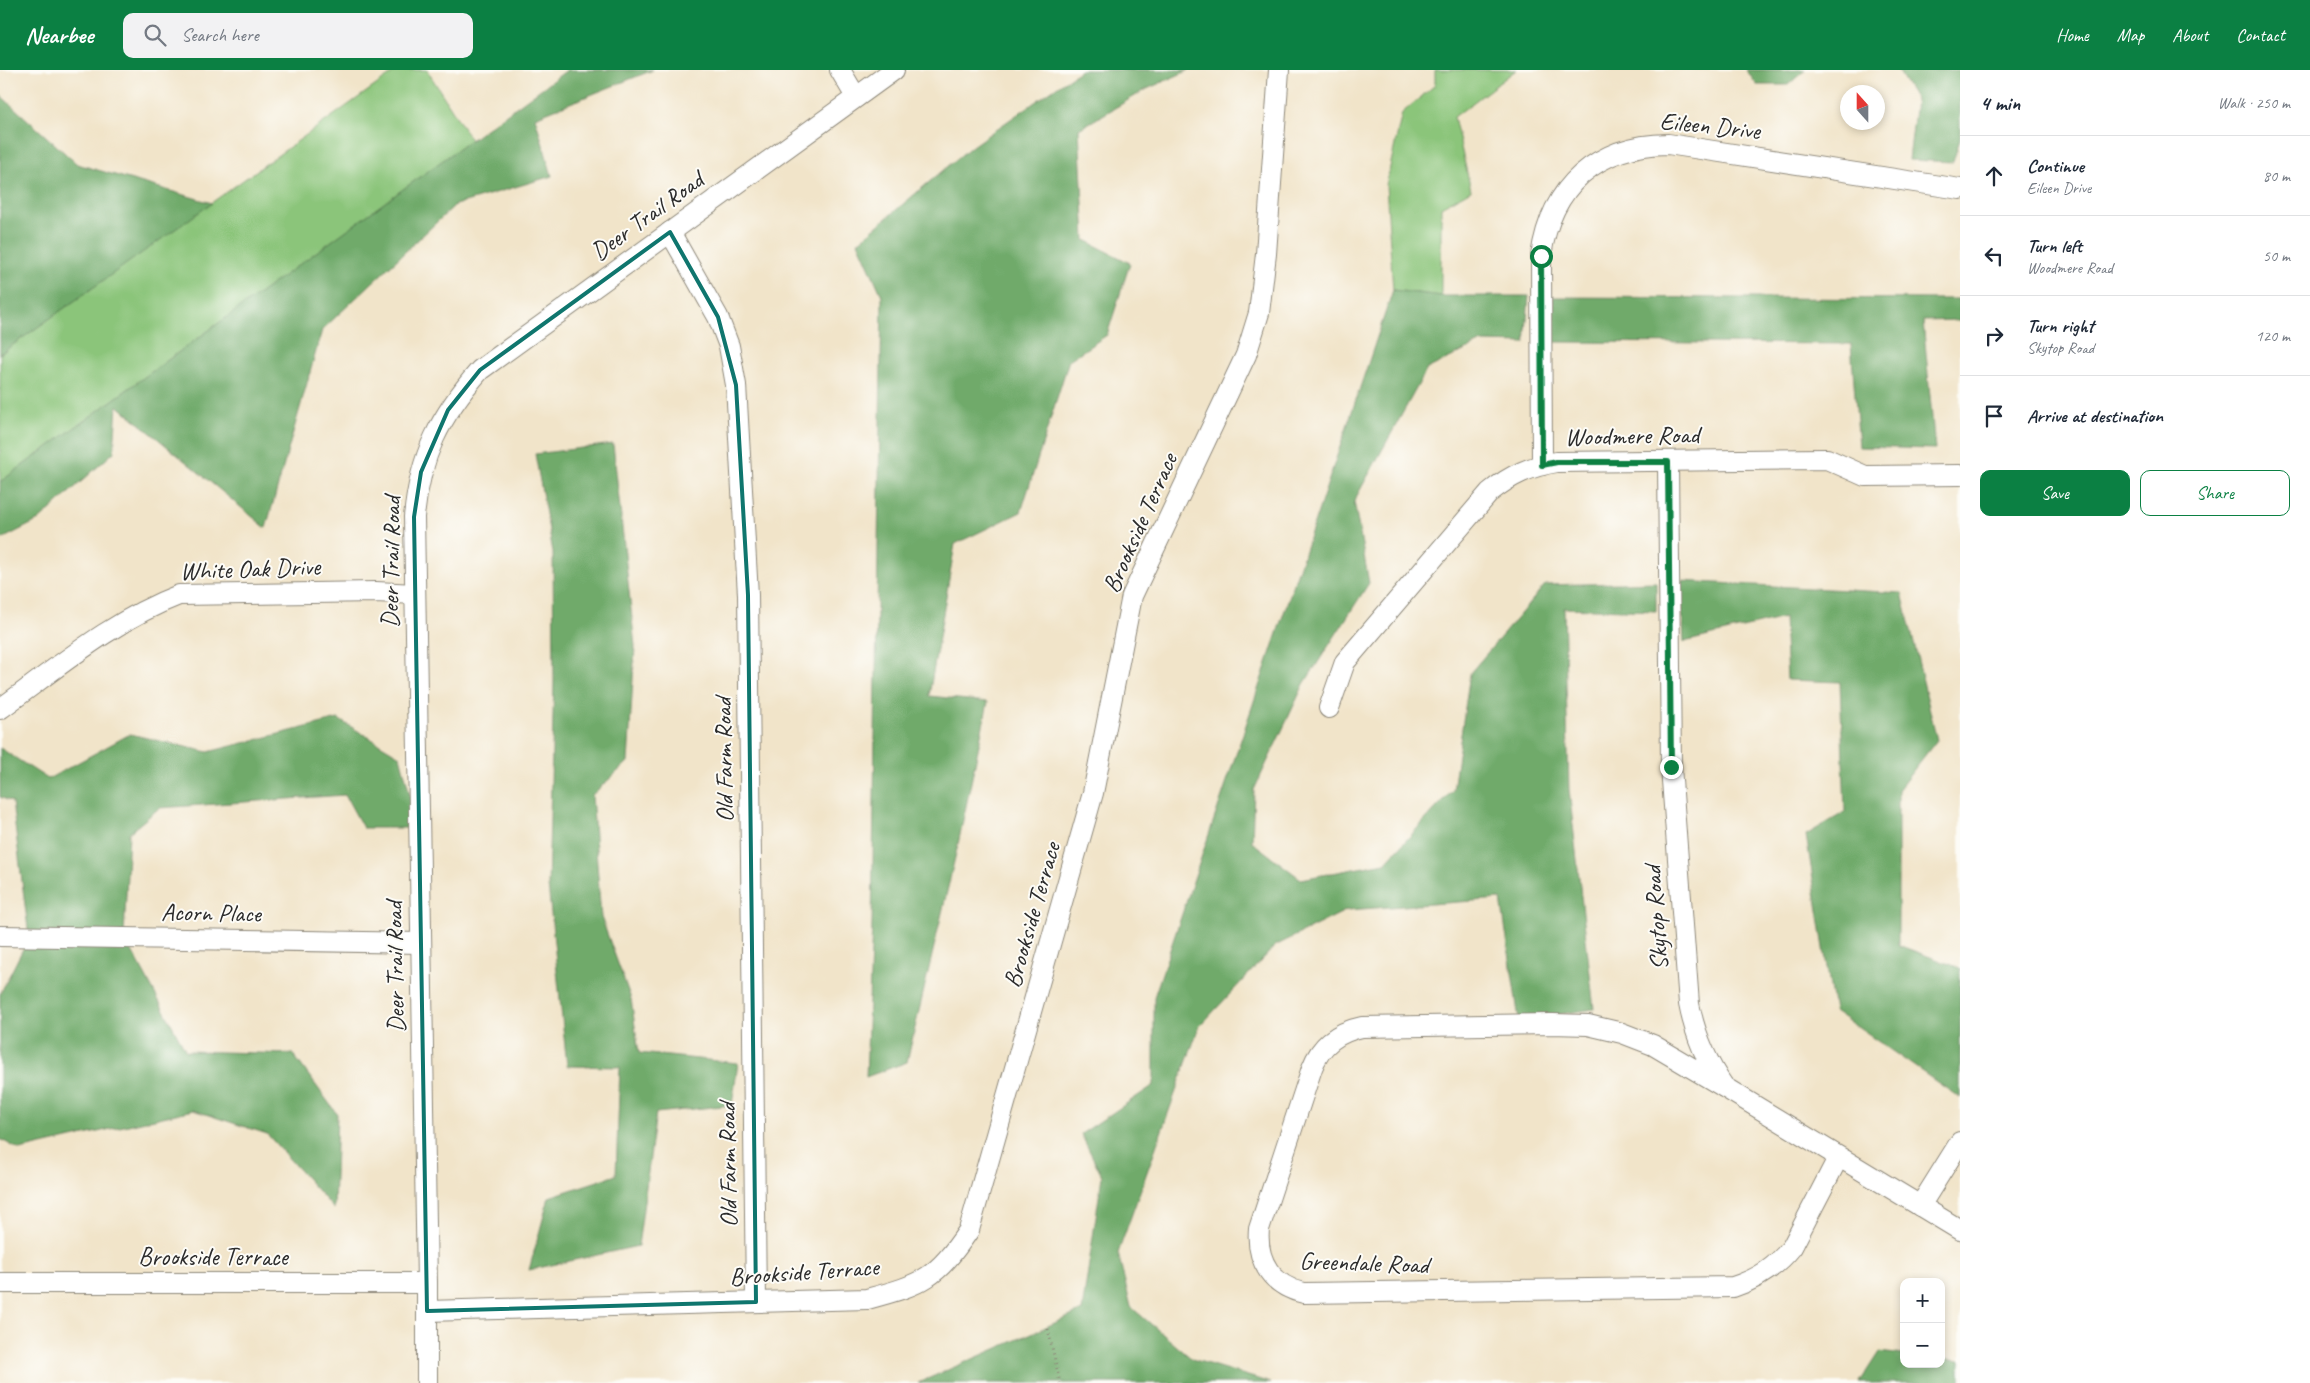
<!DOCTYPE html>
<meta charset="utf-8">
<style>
body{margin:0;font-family:Caveat,sans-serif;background:#f2f2f3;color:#1f2937}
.controls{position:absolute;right:15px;bottom:15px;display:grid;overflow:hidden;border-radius:10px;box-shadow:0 2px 8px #0003}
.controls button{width:45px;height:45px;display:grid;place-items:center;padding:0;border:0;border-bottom:1px solid #e0e1e3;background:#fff;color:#1f2937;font:25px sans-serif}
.compass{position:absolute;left:1840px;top:15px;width:45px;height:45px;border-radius:50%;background:#fff;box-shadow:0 2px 8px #0003;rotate:339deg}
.stop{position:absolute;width:15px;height:15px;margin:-11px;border:4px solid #0b8043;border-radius:50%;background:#fff}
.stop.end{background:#0b8043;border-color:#fff;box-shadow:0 1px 5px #0008}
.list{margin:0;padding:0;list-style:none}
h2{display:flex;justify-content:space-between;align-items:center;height:65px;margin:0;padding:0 20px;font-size:21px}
h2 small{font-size:16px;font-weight:400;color:#747a83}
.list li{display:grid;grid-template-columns:32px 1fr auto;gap:15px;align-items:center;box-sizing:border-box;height:80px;padding:0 20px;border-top:1px solid #e0e1e3}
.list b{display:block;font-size:19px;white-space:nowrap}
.list p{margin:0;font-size:16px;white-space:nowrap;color:#747a83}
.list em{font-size:16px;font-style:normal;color:#747a83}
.actions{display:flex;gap:10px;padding:15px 20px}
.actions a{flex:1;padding:11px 0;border:1px solid #0b8043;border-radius:10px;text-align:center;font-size:18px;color:#0b8043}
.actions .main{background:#0b8043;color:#fff}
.icon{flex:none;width:28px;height:28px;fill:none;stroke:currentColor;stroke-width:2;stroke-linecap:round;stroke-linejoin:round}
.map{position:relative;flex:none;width:1960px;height:1313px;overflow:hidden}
header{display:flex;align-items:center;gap:30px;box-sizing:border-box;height:70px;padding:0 25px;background:#0b8043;color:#fff}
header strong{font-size:24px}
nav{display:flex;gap:28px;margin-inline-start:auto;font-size:18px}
.search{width:350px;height:45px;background:#f2f2f3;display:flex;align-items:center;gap:12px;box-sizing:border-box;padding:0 18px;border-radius:10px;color:#747a83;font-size:19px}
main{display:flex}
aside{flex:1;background:#fff}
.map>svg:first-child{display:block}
.green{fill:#8bc57a;stroke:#5b7852}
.forest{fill:#70aa6a;stroke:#4e6a4a}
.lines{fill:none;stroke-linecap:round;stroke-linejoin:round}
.minor-casing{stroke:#8e887a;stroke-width:22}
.path{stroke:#8e887a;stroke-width:3;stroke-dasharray:1 4;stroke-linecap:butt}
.minor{stroke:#fff;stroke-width:20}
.route{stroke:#0b8043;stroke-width:6}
.marked{fill:none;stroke:#0f766e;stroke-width:4;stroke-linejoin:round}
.labels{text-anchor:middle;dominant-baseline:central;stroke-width:4;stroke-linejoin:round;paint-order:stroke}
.street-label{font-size:25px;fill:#2b2b2b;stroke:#fdfcf7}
</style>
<header>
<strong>Nearbee</strong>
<div class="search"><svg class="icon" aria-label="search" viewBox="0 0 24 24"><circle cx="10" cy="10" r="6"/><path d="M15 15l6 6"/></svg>Search here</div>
<nav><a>Home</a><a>Map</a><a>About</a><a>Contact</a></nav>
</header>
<main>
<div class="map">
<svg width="1960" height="1313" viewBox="0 0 1960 1313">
<rect width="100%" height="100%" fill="#fdfcf7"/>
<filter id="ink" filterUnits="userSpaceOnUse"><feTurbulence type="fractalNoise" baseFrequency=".02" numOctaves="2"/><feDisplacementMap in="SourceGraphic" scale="10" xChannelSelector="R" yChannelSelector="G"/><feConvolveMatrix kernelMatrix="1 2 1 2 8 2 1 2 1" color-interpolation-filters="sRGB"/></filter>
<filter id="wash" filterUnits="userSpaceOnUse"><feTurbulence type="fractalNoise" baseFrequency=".0096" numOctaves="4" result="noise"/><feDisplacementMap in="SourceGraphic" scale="20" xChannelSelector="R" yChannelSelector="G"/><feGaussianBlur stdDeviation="1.12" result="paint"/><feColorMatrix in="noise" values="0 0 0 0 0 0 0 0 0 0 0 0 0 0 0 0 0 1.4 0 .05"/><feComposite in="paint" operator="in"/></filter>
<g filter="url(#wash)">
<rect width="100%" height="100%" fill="#f1e4c9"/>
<g class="green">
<polygon points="397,0 427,0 471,70 0,412 0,284"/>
<polygon points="1435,0 1516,0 1454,47 1471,120 1441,137 1441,226 1393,220 1386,115 1402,43 1435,15"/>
</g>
<g class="forest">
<polygon points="567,0 653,0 535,47 552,106 455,135 322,260 266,458 117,335 114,382 39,450 0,470 0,412"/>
<polygon points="1081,0 1189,0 1147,19 1079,59 1085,170 1130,193 1107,265 1069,290 1021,442 955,474 929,626 988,632 957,779 907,992 866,1007 872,854 882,226 858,172 972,76"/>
<polygon points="1746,0 1805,0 1788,15 1757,15"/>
<polygon points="1898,0 1960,0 1960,69 1953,92 1909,90 1916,30"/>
<polygon points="0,25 77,94 212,133 0,284"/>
<polygon points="1393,220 1441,226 1529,226 1525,273 1482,272 1427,299 1354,431 1369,513 1304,614 1254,720 1252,772 1301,809 1385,793 1453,720 1470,603 1545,515 1656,512 1656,541 1564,538 1569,720 1594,939 1519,950 1501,829 1347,840 1275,876 1199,957 1118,1183 1131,1237 1192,1289 1271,1313 918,1313 1082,1241 1102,1106 1081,1064 1154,1015 1154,927"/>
<polygon points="1553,227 1960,229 1960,250 1923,251 1935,379 1859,377 1851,274 1554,272"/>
<polygon points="613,374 635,576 628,692 592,725 601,847 631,929 639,983 738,993 732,1035 656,1043 638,1176 529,1200 549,1127 616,1105 620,997 567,996 548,815 554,611 553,482 535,384"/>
<polygon points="1681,511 1902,523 1937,670 1898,720 1898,875 1960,898 1960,1028 1834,941 1806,765 1845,742 1840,612 1787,610 1784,548 1684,572"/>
<polygon points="338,649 400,686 413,736 407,758 363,758 345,725 159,738 129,763 124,866 186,981 293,984 337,1044 334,1139 267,1064 193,1040 20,1080 0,1069 0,924 29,867 12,732 0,727 0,678 48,709 130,664 208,682"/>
<polygon points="1879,1282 1904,1285 1904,1294 1941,1294 1941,1288 1960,1290 1960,1313 1859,1313"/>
</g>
</g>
<g filter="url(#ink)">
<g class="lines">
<g class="minor-casing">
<g id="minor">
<polyline points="840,0 856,27"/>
<polyline points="670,162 718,247 729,276 736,315 748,525 756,1232"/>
<path d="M1668 392 1671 697 1689 934C1695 965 1706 991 1724 1017L1960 1160"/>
<path d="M1542 395 1541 186C1551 116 1597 75 1668 74L1960 119"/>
<path d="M1329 638 1345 592 1490 422C1511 405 1531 396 1557 392L1827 389 1865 406 1960 405"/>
<path d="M0 639C57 598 113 550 179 525L376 522 415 524"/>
<polyline points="0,866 421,873"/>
<path d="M1724 1017 1653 975 1622 963 1588 955 1552 954 1362 957C1338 962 1321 974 1312 998L1259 1159C1256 1191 1272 1216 1304 1223L1733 1217C1758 1209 1776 1197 1792 1177L1838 1088"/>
<polyline points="1920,1136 1960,1072"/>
<polyline points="0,1213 427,1213"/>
<path d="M427 1241 867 1229C923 1214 936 1209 969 1160L1093 723 1132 526 1246 285 1259 243 1266 184 1279 0"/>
<path d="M427 1313V1213L414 447C420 385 440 346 480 300L894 0"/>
</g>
</g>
<polyline class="path" points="1048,1259 1060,1313"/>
<use href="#minor" class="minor"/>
</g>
</g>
<g class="lines" filter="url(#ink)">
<polyline class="route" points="1541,186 1542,395 1557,392 1668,392 1671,697"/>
</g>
<path class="marked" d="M670 162 718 247 736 315 748 525 756 1232 427 1241 414 447 421 402 448 340 480 300Z"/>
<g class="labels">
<g class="street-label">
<text transform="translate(1710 56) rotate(6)">Eileen Drive</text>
<text transform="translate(647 146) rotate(-36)">Deer Trail Road</text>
<text transform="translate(1632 366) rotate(-1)">Woodmere Road</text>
<text transform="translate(1140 453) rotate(-66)">Brookside Terrace</text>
<text transform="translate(391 492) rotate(-89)">Deer Trail Road</text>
<text transform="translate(250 499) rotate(-2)">White Oak Drive</text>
<text transform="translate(724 690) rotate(-91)">Old Farm Road</text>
<text transform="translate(211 843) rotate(1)">Acorn Place</text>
<text transform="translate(1032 845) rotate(-74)">Brookside Terrace</text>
<text transform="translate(1656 848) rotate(-94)">Skytop Road</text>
<text transform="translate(395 897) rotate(-91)">Deer Trail Road</text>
<text transform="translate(728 1095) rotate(-91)">Old Farm Road</text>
<text x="213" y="1187">Brookside Terrace</text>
<text transform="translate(1364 1193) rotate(2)">Greendale Road</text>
<text transform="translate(804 1202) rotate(-4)">Brookside Terrace</text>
</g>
</g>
</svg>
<div class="controls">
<button>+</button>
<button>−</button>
</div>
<svg class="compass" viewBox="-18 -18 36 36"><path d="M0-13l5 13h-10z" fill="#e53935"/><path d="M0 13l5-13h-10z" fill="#747a83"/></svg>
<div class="stop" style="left:1541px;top:186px"></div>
<div class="stop end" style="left:1671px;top:697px"></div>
</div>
<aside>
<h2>4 min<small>Walk · 250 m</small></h2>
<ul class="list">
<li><svg class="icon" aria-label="ahead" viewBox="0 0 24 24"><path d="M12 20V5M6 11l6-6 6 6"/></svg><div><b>Continue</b><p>Eileen Drive</p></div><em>80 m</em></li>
<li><svg class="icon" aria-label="left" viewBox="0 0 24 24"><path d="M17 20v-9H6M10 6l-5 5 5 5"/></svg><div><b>Turn left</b><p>Woodmere Road</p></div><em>50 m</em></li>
<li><svg class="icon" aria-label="right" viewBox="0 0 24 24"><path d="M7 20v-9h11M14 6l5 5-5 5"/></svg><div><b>Turn right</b><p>Skytop Road</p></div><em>120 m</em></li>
<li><svg class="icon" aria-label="arrive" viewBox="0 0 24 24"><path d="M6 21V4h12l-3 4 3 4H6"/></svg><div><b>Arrive at destination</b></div></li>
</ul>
<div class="actions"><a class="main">Save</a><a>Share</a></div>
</aside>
</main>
